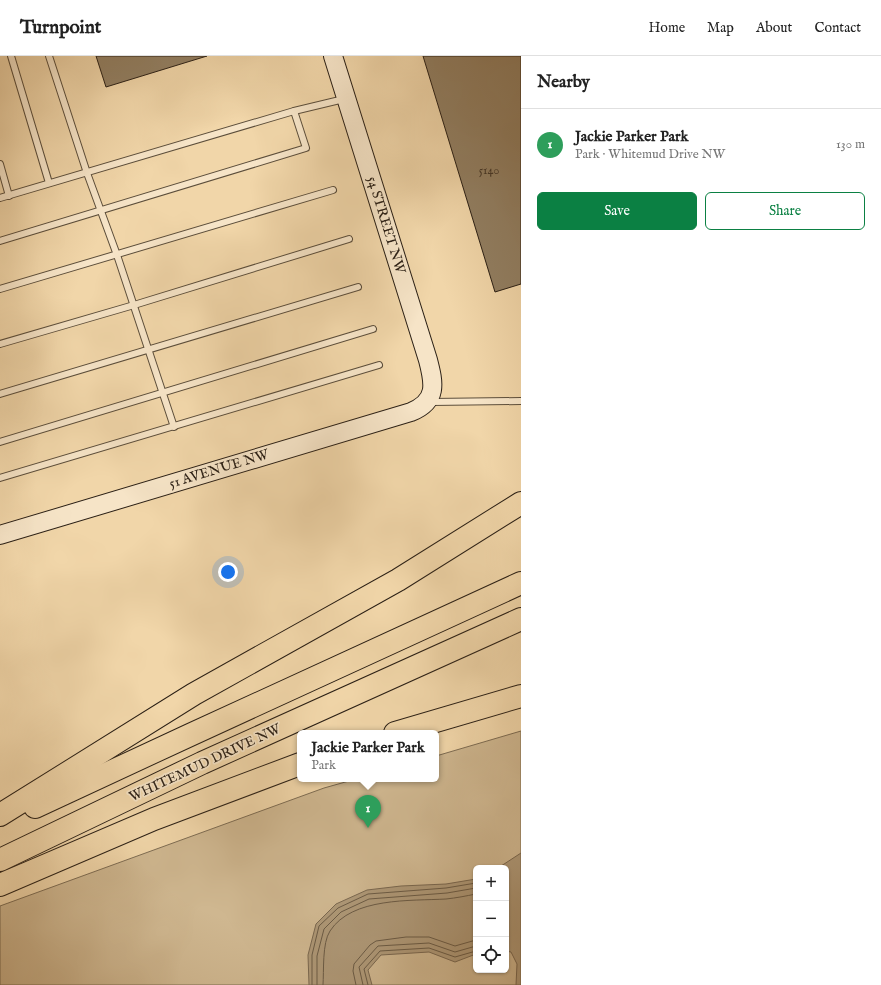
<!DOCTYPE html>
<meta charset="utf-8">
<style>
body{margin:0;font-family:"IM FELL English",serif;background:#f6f6f6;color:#222}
.controls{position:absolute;right:12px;bottom:12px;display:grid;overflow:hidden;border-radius:6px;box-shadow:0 1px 3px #0004}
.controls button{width:36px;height:36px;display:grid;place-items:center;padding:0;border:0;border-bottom:1px solid #e0e0e0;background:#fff;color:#222;font:20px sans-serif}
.you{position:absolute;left:228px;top:516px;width:14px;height:14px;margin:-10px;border:3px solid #fff;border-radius:50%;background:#1a73e8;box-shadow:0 0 0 6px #1a73e833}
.badge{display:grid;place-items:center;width:26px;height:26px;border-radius:50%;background:#0b8043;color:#fff;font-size:13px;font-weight:700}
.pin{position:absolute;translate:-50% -33px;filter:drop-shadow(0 1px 2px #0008)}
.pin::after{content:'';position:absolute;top:21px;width:14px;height:12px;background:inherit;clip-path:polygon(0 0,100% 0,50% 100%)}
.popup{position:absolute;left:297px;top:674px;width:142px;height:52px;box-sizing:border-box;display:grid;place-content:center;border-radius:6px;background:#fff;filter:drop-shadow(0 1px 3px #0005);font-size:13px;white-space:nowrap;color:#767676}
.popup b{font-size:15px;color:#222}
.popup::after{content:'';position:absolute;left:50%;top:100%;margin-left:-8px;border:8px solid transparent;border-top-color:#fff}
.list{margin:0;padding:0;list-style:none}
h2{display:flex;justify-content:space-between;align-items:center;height:52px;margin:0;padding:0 16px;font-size:17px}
h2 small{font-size:13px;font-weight:400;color:#767676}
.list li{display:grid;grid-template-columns:26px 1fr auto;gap:12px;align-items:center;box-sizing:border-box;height:72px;padding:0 16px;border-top:1px solid #e0e0e0}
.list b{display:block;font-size:15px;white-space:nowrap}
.list p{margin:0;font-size:13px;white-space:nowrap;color:#767676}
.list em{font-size:13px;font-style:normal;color:#767676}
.actions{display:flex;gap:8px;padding:12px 16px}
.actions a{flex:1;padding:9px 0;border:1px solid #0b8043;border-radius:6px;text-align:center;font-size:14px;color:#0b8043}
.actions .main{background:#0b8043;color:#fff}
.icon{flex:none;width:22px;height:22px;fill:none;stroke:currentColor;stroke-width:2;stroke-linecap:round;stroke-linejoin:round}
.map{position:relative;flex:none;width:521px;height:929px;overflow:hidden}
header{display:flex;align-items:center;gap:24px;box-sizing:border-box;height:56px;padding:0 20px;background:#fff;border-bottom:1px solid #e0e0e0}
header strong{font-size:19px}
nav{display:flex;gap:22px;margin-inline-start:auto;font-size:14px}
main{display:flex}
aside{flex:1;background:#fff}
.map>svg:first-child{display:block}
.green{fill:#cfb790;stroke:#7d6c53;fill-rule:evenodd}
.water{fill:#ae9877;stroke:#7a6850}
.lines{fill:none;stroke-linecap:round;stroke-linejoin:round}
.shore{stroke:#6c5c46;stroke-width:1}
.building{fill:#927f62;stroke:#2b2016}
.lane-casing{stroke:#5c4e3b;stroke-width:8}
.secondary-casing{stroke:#2b2016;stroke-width:20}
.highway-casing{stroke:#2b2016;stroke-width:24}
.lane{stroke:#f6e4c7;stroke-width:6}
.secondary{stroke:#f6e4c7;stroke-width:18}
.highway{stroke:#f1d6a9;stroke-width:22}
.labels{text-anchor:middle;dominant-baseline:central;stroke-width:3.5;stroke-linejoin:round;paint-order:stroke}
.number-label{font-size:12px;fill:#453829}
.street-label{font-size:14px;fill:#2b2016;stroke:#f6e4c7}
</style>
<header>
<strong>Turnpoint</strong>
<nav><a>Home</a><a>Map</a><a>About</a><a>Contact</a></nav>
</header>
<main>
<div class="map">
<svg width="521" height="929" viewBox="0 0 521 929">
<rect width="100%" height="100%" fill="#f1d6a9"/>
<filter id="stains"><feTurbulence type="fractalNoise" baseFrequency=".005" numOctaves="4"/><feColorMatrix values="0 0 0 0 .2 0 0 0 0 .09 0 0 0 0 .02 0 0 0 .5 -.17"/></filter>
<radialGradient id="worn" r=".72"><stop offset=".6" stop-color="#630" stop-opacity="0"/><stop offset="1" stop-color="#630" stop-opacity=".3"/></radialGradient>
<path class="green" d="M521 675V929H0V850L324 732 356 723H436V700ZM476 812H506V914H476Z"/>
<g class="water">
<polygon points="521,797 521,929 516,929 517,908 511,896 506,895 506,812 498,812"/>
<polygon points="476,823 476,898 455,906 429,896 381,899 368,914 372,929 309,929 308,899 316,868 336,848 367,834 401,830 446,828"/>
</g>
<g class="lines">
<g class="shore">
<polyline points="312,929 312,899 319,870 338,852 368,838 446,832 476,827"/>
<polyline points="317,929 317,900 324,873 341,856 369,843 447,837 476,832"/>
<path d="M323 929C324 915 322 887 330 875 352 841 411 845 446 843 456 842 466 840 476 838"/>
<polyline points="356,929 353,915 354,908 370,889 376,885 406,881 429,881 455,890 476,884"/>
<polyline points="363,929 359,911 378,890 429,887 455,896 476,890"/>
<polyline points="368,929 364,913 380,895 429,892 455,901 476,895"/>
</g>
</g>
<g class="building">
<polygon points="96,0 207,0 106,31"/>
<polygon points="423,0 521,0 521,228 495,236"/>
</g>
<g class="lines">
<g class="lane-casing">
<g id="lane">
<polyline points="11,0 49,127"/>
<polyline points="49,0 87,117 117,199 174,371"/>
<polyline points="0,108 9,140"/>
<polyline points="0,142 294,55 344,43"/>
<polyline points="0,185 306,92 294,55"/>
<polyline points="0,233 333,134"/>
<polyline points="0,288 134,249 349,183"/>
<polyline points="0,338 358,231"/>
<polyline points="431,346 521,345"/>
<polyline points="0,386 373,273"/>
<polyline points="0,422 379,309"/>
</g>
</g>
<g class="secondary-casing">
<path id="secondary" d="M0 479 411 356C438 345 434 327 428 304L333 0"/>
</g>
<g class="highway-casing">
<g id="highway">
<polyline points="395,677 521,640"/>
<polyline points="35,751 190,679 521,527"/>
<polyline points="0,759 194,638 398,524 521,447"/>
<polyline points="0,804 202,707 521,563"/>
<polyline points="0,829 154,763 300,708"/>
</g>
</g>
<use href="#lane" class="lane"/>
<use href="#secondary" class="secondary"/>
<use href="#highway" class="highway"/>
</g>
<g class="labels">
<g class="number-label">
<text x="489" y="114">5140</text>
</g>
<g class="street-label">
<text transform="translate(386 169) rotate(73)">54 STREET NW</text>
<text transform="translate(219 413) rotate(-17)">51 AVENUE NW</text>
<text transform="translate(205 707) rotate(-25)">WHITEMUD DRIVE NW</text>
</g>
</g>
<rect width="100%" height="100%" filter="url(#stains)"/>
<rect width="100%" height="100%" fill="url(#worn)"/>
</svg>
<div class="controls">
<button>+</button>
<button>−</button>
<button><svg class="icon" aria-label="locate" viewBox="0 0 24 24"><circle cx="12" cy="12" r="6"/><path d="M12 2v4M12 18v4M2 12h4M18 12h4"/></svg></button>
</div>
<div class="you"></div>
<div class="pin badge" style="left:368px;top:772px;background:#2e9e5b">1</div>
<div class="popup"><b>Jackie Parker Park</b>Park</div>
</div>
<aside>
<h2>Nearby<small></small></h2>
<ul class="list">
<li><span class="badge" style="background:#2e9e5b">1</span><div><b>Jackie Parker Park</b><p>Park · Whitemud Drive NW</p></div><em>130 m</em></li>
</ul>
<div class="actions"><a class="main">Save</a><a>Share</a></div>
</aside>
</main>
